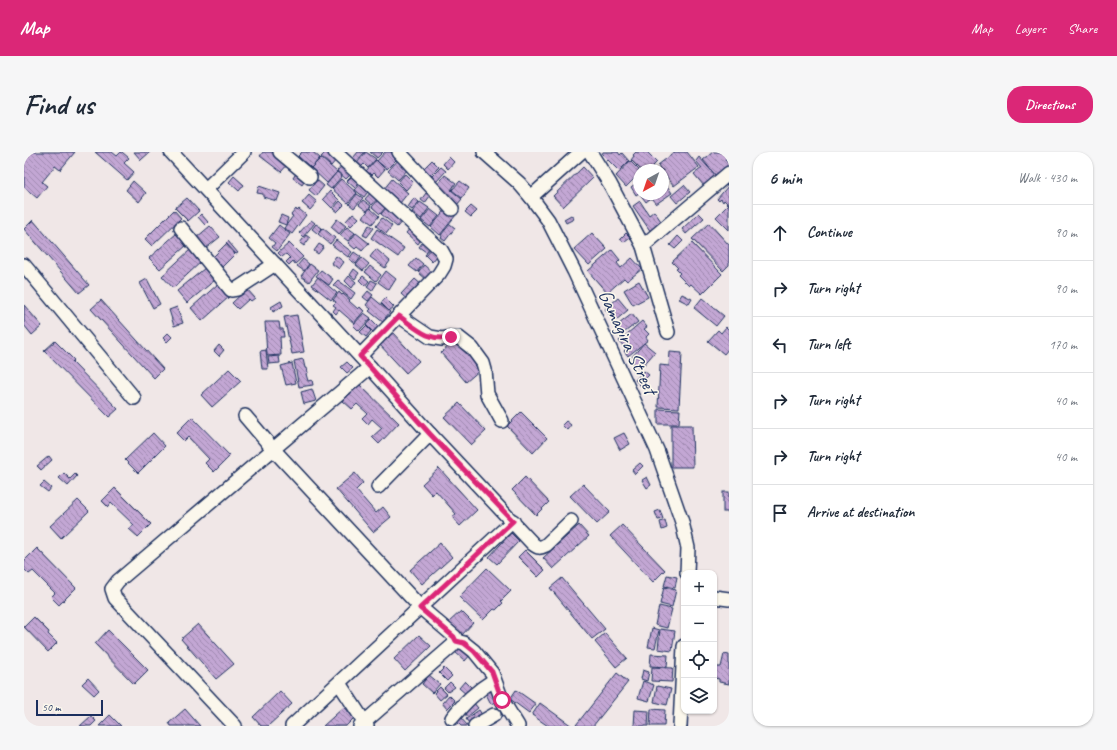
<!DOCTYPE html>
<meta charset="utf-8">
<style>
body{margin:0;font-family:Caveat,sans-serif;background:#f6f6f7;color:#1f2937}
.controls{position:absolute;right:12px;bottom:12px;display:grid;overflow:hidden;border-radius:8px;box-shadow:0 1px 3px #0004}
.controls button{width:36px;height:36px;display:grid;place-items:center;padding:0;border:0;border-bottom:1px solid #e0e1e3;background:#fff;color:#1f2937;font:20px sans-serif}
.compass{position:absolute;left:609px;top:12px;width:36px;height:36px;border-radius:50%;background:#fff;box-shadow:0 1px 3px #0004;rotate:220deg}
.scale{position:absolute;left:12px;bottom:10px;width:67px;box-sizing:border-box;padding-left:4px;border:2px solid #1b2f5e;border-top:0;font-size:11px;line-height:14px;white-space:nowrap;color:#1b2f5e;-webkit-text-stroke:3px #fbf7ec;paint-order:stroke}
.stop{position:absolute;width:12px;height:12px;margin:-9px;border:3px solid #db2777;border-radius:50%;background:#fff}
.stop.end{background:#db2777;border-color:#fff;box-shadow:0 1px 4px #0008}
.list{margin:0;padding:0;list-style:none}
h2{display:flex;justify-content:space-between;align-items:center;height:52px;margin:0;padding:0 16px;font-size:17px}
h2 small{font-size:13px;font-weight:400;color:#747a83}
.list li{display:grid;grid-template-columns:26px 1fr auto;gap:12px;align-items:center;box-sizing:border-box;height:56px;padding:0 16px;border-top:1px solid #e0e1e3}
.list b{display:block;font-size:15px;white-space:nowrap}
.list em{font-size:13px;font-style:normal;color:#747a83}
.icon{flex:none;width:22px;height:22px;fill:none;stroke:currentColor;stroke-width:2;stroke-linecap:round;stroke-linejoin:round}
.map{position:relative;flex:none;width:705px;height:574px;overflow:hidden;border-radius:16px}
header{display:flex;align-items:center;gap:24px;box-sizing:border-box;height:56px;padding:0 20px;background:#db2777;color:#fff}
header strong{font-size:19px}
nav{display:flex;gap:22px;margin-inline-start:auto;font-size:14px}
.intro{display:flex;align-items:center;justify-content:space-between;box-sizing:border-box;height:96px;padding:0 24px}
h1{margin:0;font-size:28px}
.button{padding:10px 18px;border-radius:16px;background:#db2777;color:#fff;font-size:14px;font-weight:700}
main{display:flex;gap:24px;padding:0 24px}
aside{flex:1;background:#fff;border-radius:16px;box-shadow:0 1px 3px #0004}
.map>svg:first-child{display:block}
.building{fill:url(#building-back-hatch);stroke:#1b2f5e}
.lines{fill:none;stroke-linecap:round;stroke-linejoin:round}
.minor-casing{stroke:#1b2f5e;stroke-width:16}
.minor{stroke:#fbf7ec;stroke-width:13}
.route{stroke:#db2777;stroke-width:5}
.labels{text-anchor:middle;dominant-baseline:central;stroke-width:3;stroke-linejoin:round;paint-order:stroke}
.street-label{font-size:20px;fill:#1b2f5e;stroke:#fbf7ec}
</style>
<header>
<strong>Map</strong>
<nav><a>Map</a><a>Layers</a><a>Share</a></nav>
</header>
<div class="intro"><h1>Find us</h1><a class="button">Directions</a></div>
<main>
<div class="map">
<svg width="705" height="574" viewBox="0 0 705 574">
<defs>
<pattern id="building-back-hatch" width="6" height="6" patternUnits="userSpaceOnUse"><rect width="6" height="6" fill="#c3a7d4"/><path d="M-1 5l2 2M0 0l6 6M5-1l2 2" fill="none" stroke="#9e88af"/></pattern>
</defs>
<rect width="100%" height="100%" fill="#f0e7e7"/>
<filter id="ink" filterUnits="userSpaceOnUse"><feTurbulence type="fractalNoise" baseFrequency=".025" numOctaves="2"/><feDisplacementMap in="SourceGraphic" scale="8" xChannelSelector="R" yChannelSelector="G"/><feConvolveMatrix kernelMatrix="1 2 1 2 8 2 1 2 1" color-interpolation-filters="sRGB"/></filter>
<g filter="url(#ink)">
<g class="building">
<polygon points="0,0 51,0 36,18 31,14 18,30 23,34 13,46 0,35"/>
<polygon points="71,0 88,0 93,4 97,0 98,0 105,6 100,11 110,20 103,28"/>
<polygon points="110,0 126,0 117,8"/>
<polygon points="239,0 248,0 264,12 257,20 236,4"/>
<polygon points="278,0 289,0 296,6 287,16 274,4"/>
<polygon points="302,0 306,0 313,7 307,14 297,5"/>
<polygon points="334,0 341,0 333,9 329,6"/>
<polygon points="342,0 352,7 344,16 340,12 337,15 333,11"/>
<polygon points="346,0 359,0 353,6"/>
<polygon points="361,0 369,0 375,5 363,17 353,9"/>
<polygon points="579,0 594,0 596,3 598,1 605,9 595,19 578,2"/>
<polygon points="612,0 623,0 633,10 625,18 617,18 607,8 610,4 609,3"/>
<polygon points="651,0 663,0 675,15 650,34 639,20 639,18 637,18 634,13"/>
<polygon points="689,0 696,0 697,1 698,0 705,0 705,4 701,7 705,13 692,24 679,8"/>
<polygon points="377,5 387,14 374,28 364,19"/>
<polygon points="425,5 430,10 424,17 419,12"/>
<polygon points="675,5 692,24 680,34 670,22 678,16 672,9"/>
<polygon points="297,6 313,20 303,31 287,16"/>
<polygon points="352,8 361,17 354,25 350,21 348,23 346,21 344,22 341,20"/>
<polygon points="408,8 415,15 407,23 400,16"/>
<polygon points="606,9 615,18 615,22 602,35 592,24"/>
<polygon points="320,11 329,20 322,27 313,19"/>
<polygon points="417,15 422,19 412,30 407,25"/>
<polygon points="559,15 569,26 539,55 529,44"/>
<polygon points="273,20 282,27 278,33 269,26"/>
<polygon points="313,20 318,24 307,37 302,33"/>
<polygon points="381,22 389,30 382,38 374,30"/>
<polygon points="329,23 337,30 331,36 323,29"/>
<polygon points="421,23 432,31 427,38 438,47 433,53 411,36"/>
<polygon points="210,24 220,33 215,39 205,30"/>
<polygon points="317,27 333,41 324,51 308,37"/>
<polygon points="368,27 384,41 376,51 360,37"/>
<polygon points="293,28 300,34 292,44 285,38"/>
<polygon points="639,28 648,41 632,52 627,46 622,50 616,42 639,42"/>
<polygon points="109,29 122,41 115,50 102,38"/>
<polygon points="436,29 445,36 438,46 428,38"/>
<polygon points="615,29 615,41 612,43 607,35"/>
<polygon points="338,30 346,37 340,45 331,38"/>
<polygon points="660,33 666,40 653,51 647,44"/>
<polygon points="705,33 705,51 704,52 700,48 699,50 697,47 695,49 693,47"/>
<polygon points="235,34 256,41 253,49 239,45 239,42 233,41"/>
<polygon points="306,39 315,48 308,56 299,47"/>
<polygon points="348,39 355,45 348,53 341,47"/>
<polygon points="402,41 406,44 401,51 397,48"/>
<polygon points="333,42 339,46 330,56 325,52"/>
<polygon points="285,43 293,50 286,58 278,51"/>
<polygon points="163,46 175,59 164,69 151,56"/>
<polygon points="390,46 395,50 388,58 384,55"/>
<polygon points="339,48 347,54 343,59 335,53"/>
<polygon points="354,48 362,55 356,62 348,55"/>
<polygon points="316,49 320,53 313,60 309,57"/>
<polygon points="616,49 625,63 630,59 639,72 627,80 609,54"/>
<polygon points="396,50 405,56 397,67 388,60"/>
<polygon points="705,52 705,78 692,65"/>
<polygon points="447,54 453,59 447,65 441,60"/>
<polygon points="363,55 379,68 373,75 357,62"/>
<polygon points="346,56 355,64 348,72 339,65"/>
<polygon points="423,56 432,63 416,83 407,75"/>
<polygon points="272,57 273,59 275,57 282,63 268,82 260,76 269,64 267,63"/>
<polygon points="406,57 415,64 406,75 397,68"/>
<polygon points="150,58 157,66 128,94 121,87"/>
<polygon points="329,61 335,66 327,74 322,69"/>
<polygon points="675,61 680,66 662,82 658,77"/>
<polygon points="177,62 184,70 181,73 174,65"/>
<polygon points="257,63 264,66 262,73 254,70"/>
<polygon points="547,63 550,67 542,71 540,67"/>
<polygon points="358,66 368,74 362,82 352,74"/>
<polygon points="313,67 322,74 315,82 307,75"/>
<polygon points="9,68 65,133 55,141 0,77"/>
<polygon points="287,68 291,71 279,85 275,81"/>
<polygon points="685,71 705,93 705,113 699,119 668,87"/>
<polygon points="292,72 298,76 293,81 288,77"/>
<polygon points="426,72 431,76 421,89 417,86 418,85 417,83"/>
<polygon points="255,73 266,82 253,99 248,95 251,91 245,86"/>
<polygon points="345,73 350,76 343,85 339,83"/>
<polygon points="186,74 196,85 181,97 172,86"/>
<polygon points="323,75 331,81 324,89 316,83"/>
<polygon points="387,75 399,85 394,92 382,81"/>
<polygon points="299,76 311,86 306,92 294,82"/>
<polygon points="353,77 380,96 374,105 347,86"/>
<polygon points="153,81 163,93 136,117 125,106"/>
<polygon points="332,81 345,91 338,99 333,95 331,97 324,91"/>
<polygon points="568,81 583,97 565,113 550,97"/>
<polygon points="602,81 606,85 600,90 596,87"/>
<polygon points="282,83 286,86 280,94 276,91"/>
<polygon points="654,84 659,89 651,97 646,93"/>
<polygon points="401,87 408,93 402,100 395,95"/>
<polygon points="312,88 328,100 324,105 308,93"/>
<polygon points="204,89 214,101 212,102 202,91"/>
<polygon points="265,91 279,105 271,112 269,109 265,113 262,110 266,106 262,102 258,105 254,101"/>
<polygon points="668,91 698,122 678,142 667,132 665,134 654,123 656,121 652,117 654,116 648,110"/>
<polygon points="202,92 211,102 198,115 188,106"/>
<polygon points="295,92 300,95 294,102 290,99"/>
<polygon points="407,96 414,103 408,110 401,103"/>
<polygon points="167,97 178,109 149,136 138,124"/>
<polygon points="352,97 366,109 361,116 346,105"/>
<polygon points="588,98 596,108 593,111 597,116 608,106 618,117 603,129 600,126 583,141 564,119"/>
<polygon points="330,100 337,105 332,112 325,107"/>
<polygon points="312,104 320,110 315,117 307,111"/>
<polygon points="338,106 345,112 339,119 332,113"/>
<polygon points="392,106 399,112 393,120 385,114"/>
<polygon points="279,107 285,112 280,119 273,114"/>
<polygon points="286,112 294,118 285,130 277,124"/>
<polygon points="400,113 410,122 404,129 394,120"/>
<polygon points="346,114 357,123 352,129 341,120"/>
<polygon points="181,116 191,128 163,151 153,139"/>
<polygon points="330,117 335,121 331,127 326,123"/>
<polygon points="297,118 309,127 305,133 292,124"/>
<polygon points="362,119 372,127 365,138 354,130"/>
<polygon points="325,124 332,130 328,136 321,129"/>
<polygon points="339,124 345,129 341,134 335,128"/>
<polygon points="294,125 313,141 307,148 288,133"/>
<polygon points="123,127 136,152 129,156 116,131"/>
<polygon points="391,127 400,135 387,151 377,142"/>
<polygon points="314,128 331,141 327,147 309,133"/>
<polygon points="347,128 353,131 348,139 343,135"/>
<polygon points="615,129 624,145 609,153 600,138"/>
<polygon points="194,132 205,145 178,169 167,156"/>
<polygon points="223,137 231,146 227,149 225,147 214,157 208,151"/>
<polygon points="344,139 349,143 344,149 339,145"/>
<polygon points="315,140 318,143 319,142 326,148 325,149 334,157 336,155 340,159 330,171 315,158 312,162 309,159 312,155 309,153 312,150 309,148"/>
<polygon points="658,142 668,147 665,152 655,147"/>
<polygon points="348,145 366,160 361,166 363,167 360,171 345,159 347,157 342,153"/>
<polygon points="361,146 370,155 365,159 357,151"/>
<polygon points="594,146 604,158 591,169 581,157"/>
<polygon points="678,146 700,164 692,174 670,156"/>
<polygon points="77,148 139,217 130,226 67,157"/>
<polygon points="257,149 259,154 249,160 247,155"/>
<polygon points="0,153 18,174 8,183 0,173"/>
<polygon points="153,155 159,171 150,174 145,158"/>
<polygon points="340,161 347,166 335,179 329,173"/>
<polygon points="608,162 614,170 597,183 591,175"/>
<polygon points="273,163 280,200 268,202 260,165"/>
<polygon points="347,167 355,175 350,181 342,173"/>
<polygon points="618,169 623,175 620,177 625,182 622,185 624,188 604,204 600,199 602,197 595,189"/>
<polygon points="241,170 255,170 256,177 259,177 260,185 256,185 257,203 243,204"/>
<polygon points="342,174 347,179 342,185 336,180"/>
<polygon points="702,175 705,178 705,196 700,202 684,189 694,178 697,181"/>
<polygon points="368,180 395,209 382,221 355,192"/>
<polygon points="144,181 148,185 143,190 139,186"/>
<polygon points="431,188 457,217 442,230 417,201"/>
<polygon points="31,189 50,208 48,210 94,257 85,265 20,199"/>
<polygon points="620,191 631,200 616,217 608,210 610,207 608,205"/>
<polygon points="195,193 200,198 195,204 190,199"/>
<polygon points="242,198 244,217 238,217 236,199"/>
<polygon points="646,200 658,201 655,256 634,255 636,213 645,214"/>
<polygon points="255,204 256,211 245,212 244,205"/>
<polygon points="279,207 281,216 283,216 284,221 282,222 284,229 288,228 289,233 275,235 270,209"/>
<polygon points="323,210 329,216 323,221 317,215"/>
<polygon points="268,211 272,231 262,233 257,214"/>
<polygon points="205,217 217,229 188,255 177,243"/>
<polygon points="620,219 625,223 621,227 622,229 617,234 611,228"/>
<polygon points="335,232 375,271 355,292 348,285 358,276 348,267 344,272 338,266 343,261 333,252 328,257 319,249"/>
<polygon points="288,237 292,249 280,252 277,240"/>
<polygon points="435,251 462,279 447,293 420,265"/>
<polygon points="634,257 656,258 655,272 634,272"/>
<polygon points="497,260 523,286 509,301 483,274"/>
<polygon points="168,265 206,304 190,320 181,311 185,307 164,285 160,289 152,281"/>
<polygon points="542,269 547,273 543,278 538,273"/>
<polygon points="647,273 668,273 669,315 647,315"/>
<polygon points="129,281 141,294 114,321 101,308"/>
<polygon points="600,281 606,292 596,298 590,286"/>
<polygon points="25,304 28,308 17,318 13,314"/>
<polygon points="616,311 619,314 611,322 608,318"/>
<polygon points="415,316 453,358 436,374 428,365 432,362 412,339 408,343 398,332"/>
<polygon points="40,321 46,327 51,322 53,324 44,334 35,326"/>
<polygon points="331,321 339,331 332,338 352,361 359,355 367,365 349,380 312,337"/>
<polygon points="501,325 525,350 512,363 488,338"/>
<polygon points="623,325 627,333 623,336 618,328"/>
<polygon points="20,330 27,336 24,340 16,334"/>
<polygon points="559,332 586,360 573,372 546,344"/>
<polygon points="91,336 127,372 114,385 105,377 110,373 87,351 84,355 78,349"/>
<rect x="699" y="340" width="6" height="20"/>
<polygon points="54,348 65,359 37,386 26,374"/>
<polygon points="636,358 639,367 634,368 631,360"/>
<polygon points="641,368 643,376 638,378 636,370"/>
<polygon points="555,373 565,384 529,417 519,406"/>
<polygon points="598,373 641,418 629,430 586,384"/>
<polygon points="487,381 495,389 473,412 465,405"/>
<polygon points="416,391 428,405 398,432 386,418"/>
<polygon points="13,396 52,436 35,453 27,445 31,441 9,419 5,422 0,417 0,409"/>
<polygon points="501,398 521,418 514,425 494,405"/>
<polygon points="463,416 487,439 477,449 479,451 472,458 470,457 459,468 435,445"/>
<polygon points="643,423 653,425 651,436 640,434"/>
<polygon points="538,426 581,477 568,487 526,436"/>
<polygon points="640,435 652,438 648,455 636,452"/>
<polygon points="635,454 648,457 643,476 631,473"/>
<polygon points="437,459 449,471 437,484 424,471"/>
<polygon points="10,465 25,480 24,482 33,491 24,500 0,475"/>
<polygon points="174,472 210,512 192,527 157,487"/>
<polygon points="628,476 635,478 631,496 624,495"/>
<polygon points="636,477 651,479 648,499 634,497"/>
<polygon points="84,478 124,518 110,532 71,492"/>
<polygon points="581,481 603,506 592,515 571,490"/>
<polygon points="395,483 407,494 381,519 370,507"/>
<polygon points="437,493 447,502 441,509 431,500"/>
<polygon points="627,502 644,503 643,515 626,514"/>
<polygon points="700,502 705,503 705,532 695,530 695,527 690,526 692,515 697,515"/>
<polygon points="628,515 649,516 648,530 627,529"/>
<polygon points="420,516 428,524 423,529 415,521"/>
<polygon points="619,518 625,520 623,529 617,527"/>
<polygon points="593,521 604,530 569,574 554,574 552,573"/>
<polygon points="405,523 416,532 408,541 398,532"/>
<polygon points="64,526 75,538 70,543 58,532"/>
<polygon points="441,529 449,537 443,543 435,536"/>
<polygon points="619,529 630,533 625,549 614,546"/>
<polygon points="426,530 431,535 424,540 420,536"/>
<polygon points="633,534 647,537 643,553 630,550"/>
<polygon points="416,535 423,542 416,548 410,541"/>
<polygon points="469,536 475,548 467,552 461,540"/>
<polygon points="492,538 512,552 505,561 486,547"/>
<polygon points="256,539 268,552 244,574 237,574 229,565"/>
<polygon points="425,543 431,549 423,557 418,551"/>
<polygon points="449,550 454,556 443,565 438,558"/>
<polygon points="516,551 548,574 524,574 508,563"/>
<polygon points="320,555 330,566 322,574 299,574"/>
<polygon points="161,557 176,574 147,574 145,571"/>
<polygon points="627,557 641,558 640,574 626,574"/>
<polygon points="455,558 460,566 447,574 442,567"/>
<polygon points="611,558 625,559 624,574 610,574"/>
<polygon points="86,563 97,574 75,574"/>
<polygon points="67,564 72,569 67,574 56,574"/>
<polygon points="436,565 444,574 437,574 432,569"/>
</g>
<g class="lines">
<g class="minor-casing">
<g id="minor">
<path d="M147 0 346 215 406 282 509 392C514 396 516 396 522 393L547 369"/>
<polyline points="256,0 286,25"/>
<polyline points="311,0 417,98 422,107 420,114 415,122 336,204"/>
<polyline points="375,0 428,57"/>
<polyline points="460,0 495,31 507,45 524,68 550,119 633,298 658,370 664,396 663,421"/>
<polyline points="566,0 586,32 619,94 644,180"/>
<polyline points="182,37 220,0"/>
<polyline points="507,45 557,0"/>
<polyline points="157,76 207,138 213,137 251,112"/>
<polyline points="619,94 705,21"/>
<polyline points="0,113 110,246"/>
<polyline points="375,164 406,185 418,187 427,185 434,185 448,196 459,211 461,218 463,242 478,269"/>
<polyline points="221,264 249,297 397,456 431,485 432,489 428,494 336,574"/>
<polyline points="354,335 406,282"/>
<polyline points="690,445 705,447"/>
<polyline points="432,489 440,491 450,499 468,521 478,548 494,574"/>
<polyline points="315,531 343,574"/>
<path d="M428 566C441 550 452 539 470 528"/>
<polyline points="211,574 91,446 88,437 94,429 346,215"/>
<polyline points="268,574 489,369"/>
<polyline points="451,574 470,563"/>
<polyline points="656,574 660,494"/>
</g>
</g>
<use href="#minor" class="minor"/>
</g>
</g>
<g class="lines" filter="url(#ink)">
<path class="route" d="M427 185C404 190 392 176 375 164L336 204 406 282 489 369 396 456 430 485 432 489 440 491 450 499 468 520 478 548"/>
</g>
<g class="labels">
<g class="street-label">
<text transform="translate(604 190) rotate(65)">Gamagira Street</text>
</g>
</g>
</svg>
<div class="controls">
<button>+</button>
<button>−</button>
<button><svg class="icon" aria-label="locate" viewBox="0 0 24 24"><circle cx="12" cy="12" r="6"/><path d="M12 2v4M12 18v4M2 12h4M18 12h4"/></svg></button>
<button><svg class="icon" aria-label="layers" viewBox="0 0 24 24"><path d="M12 4l9 5-9 5-9-5zM3 14l9 5 9-5"/></svg></button>
</div>
<svg class="compass" viewBox="-18 -18 36 36"><path d="M0-13l5 13h-10z" fill="#e53935"/><path d="M0 13l5-13h-10z" fill="#747a83"/></svg>
<div class="scale">50 m</div>
<div class="stop" style="left:478px;top:548px"></div>
<div class="stop end" style="left:427px;top:185px"></div>
</div>
<aside>
<h2>6 min<small>Walk · 430 m</small></h2>
<ul class="list">
<li><svg class="icon" aria-label="ahead" viewBox="0 0 24 24"><path d="M12 20V5M6 11l6-6 6 6"/></svg><div><b>Continue</b></div><em>90 m</em></li>
<li><svg class="icon" aria-label="right" viewBox="0 0 24 24"><path d="M7 20v-9h11M14 6l5 5-5 5"/></svg><div><b>Turn right</b></div><em>90 m</em></li>
<li><svg class="icon" aria-label="left" viewBox="0 0 24 24"><path d="M17 20v-9H6M10 6l-5 5 5 5"/></svg><div><b>Turn left</b></div><em>170 m</em></li>
<li><svg class="icon" aria-label="right" viewBox="0 0 24 24"><path d="M7 20v-9h11M14 6l5 5-5 5"/></svg><div><b>Turn right</b></div><em>40 m</em></li>
<li><svg class="icon" aria-label="right" viewBox="0 0 24 24"><path d="M7 20v-9h11M14 6l5 5-5 5"/></svg><div><b>Turn right</b></div><em>40 m</em></li>
<li><svg class="icon" aria-label="arrive" viewBox="0 0 24 24"><path d="M6 21V4h12l-3 4 3 4H6"/></svg><div><b>Arrive at destination</b></div></li>
</ul>
</aside>
</main>
